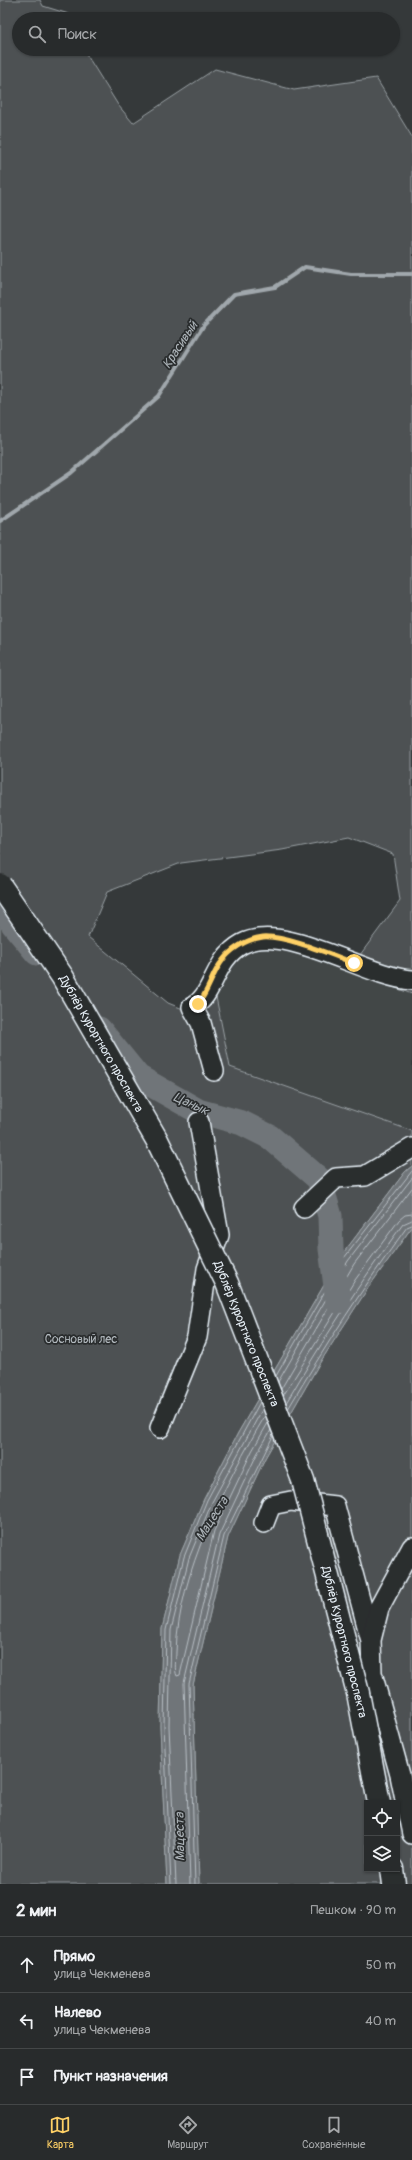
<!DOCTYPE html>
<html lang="ru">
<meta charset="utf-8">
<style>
body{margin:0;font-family:Pangolin,sans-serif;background:#303334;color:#f1f3f6}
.controls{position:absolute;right:12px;bottom:12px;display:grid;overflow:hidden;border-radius:0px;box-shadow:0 1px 3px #0004}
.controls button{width:36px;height:36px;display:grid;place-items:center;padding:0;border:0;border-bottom:1px solid #444748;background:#282b2c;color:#f1f3f6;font:20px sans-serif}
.stop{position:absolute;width:12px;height:12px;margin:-9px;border:3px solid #ffd166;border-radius:50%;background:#fff}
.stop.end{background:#ffd166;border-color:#fff;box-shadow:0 1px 4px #0008}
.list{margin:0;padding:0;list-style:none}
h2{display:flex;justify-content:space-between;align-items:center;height:52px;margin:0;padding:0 16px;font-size:17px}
h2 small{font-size:13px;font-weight:400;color:#a5a7a9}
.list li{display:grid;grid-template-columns:26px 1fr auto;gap:12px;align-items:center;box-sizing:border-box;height:56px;padding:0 16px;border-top:1px solid #444748}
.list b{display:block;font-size:15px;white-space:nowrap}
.list p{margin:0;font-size:13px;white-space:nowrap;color:#a5a7a9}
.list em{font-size:13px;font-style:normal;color:#a5a7a9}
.icon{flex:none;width:22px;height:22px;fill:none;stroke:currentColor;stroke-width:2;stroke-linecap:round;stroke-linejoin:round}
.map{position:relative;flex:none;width:412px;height:1884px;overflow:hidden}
.search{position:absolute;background:#282b2c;box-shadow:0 1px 3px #0004;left:12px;right:12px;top:12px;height:44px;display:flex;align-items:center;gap:10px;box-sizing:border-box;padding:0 14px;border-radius:22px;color:#a5a7a9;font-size:15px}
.sheet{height:220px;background:#282b2c}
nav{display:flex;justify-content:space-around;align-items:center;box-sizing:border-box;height:56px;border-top:1px solid #444748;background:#282b2c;font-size:11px;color:#a5a7a9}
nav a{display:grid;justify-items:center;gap:2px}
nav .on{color:#ffd166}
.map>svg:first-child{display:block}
.built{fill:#424647}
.green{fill:#4d5152;stroke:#9aa1a5;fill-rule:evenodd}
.water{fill:#707579;stroke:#a0a7ac}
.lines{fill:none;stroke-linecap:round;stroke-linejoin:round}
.shore{stroke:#b8bfc5;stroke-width:1}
.stream{stroke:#a0a7ac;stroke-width:4}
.river{stroke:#707579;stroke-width:25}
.minor-casing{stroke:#e8f1f8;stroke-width:22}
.highway-casing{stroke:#e8f1f8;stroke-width:25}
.minor{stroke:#2a2d2e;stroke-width:19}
.highway{stroke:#2a2d2e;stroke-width:22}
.highway-bridge-casing{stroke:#e8f1f8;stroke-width:25;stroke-linecap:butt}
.highway-bridge{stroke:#2a2d2e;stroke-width:22}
.route{stroke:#ffd166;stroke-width:5}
.labels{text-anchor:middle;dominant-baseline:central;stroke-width:3.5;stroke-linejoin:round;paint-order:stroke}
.street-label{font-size:12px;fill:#e8f1f8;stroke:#2a2d2e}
.park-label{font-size:12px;fill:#b2b9be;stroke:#2a2d2e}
.water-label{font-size:13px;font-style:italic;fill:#acb3b8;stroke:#2a2d2e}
</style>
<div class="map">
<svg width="412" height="1884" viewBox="0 0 412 1884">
<rect width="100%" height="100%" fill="#35393a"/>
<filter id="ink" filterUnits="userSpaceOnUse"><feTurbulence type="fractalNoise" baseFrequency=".025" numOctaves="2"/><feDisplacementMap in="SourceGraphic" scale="8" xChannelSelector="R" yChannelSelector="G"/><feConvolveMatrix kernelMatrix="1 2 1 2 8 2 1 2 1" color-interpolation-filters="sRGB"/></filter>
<g filter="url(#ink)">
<polygon class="built" points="269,942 412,994 412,1131 230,1067 216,997 219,977 231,956"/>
<g class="green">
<path d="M0 0H40L43 6 85 19H19V49H83L118 105 133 123 215 69 294 90 376 78 412 137V994L269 942 231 956 219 977 216 997 230 1067 412 1131V1166L405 1172 341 1256 238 1433 204 1499 180 1555 162 1629 160 1726 167 1884H0ZM349 837 393 854 400 901 354 963 294 942 264 937 252 939 229 953 220 964 198 1004 183 1009 168 1003 88 937 107 892 181 863 282 850Z"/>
<path d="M412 1227V1884H199L193 1685 228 1537 265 1458 319 1364 368 1288ZM367 1803H397V1869H367Z"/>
</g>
<polygon class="water" points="412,1166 412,1227 368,1288 319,1364 265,1458 228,1537 193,1685 199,1884 167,1884 160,1726 162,1629 180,1555 204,1499 238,1433 341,1256 405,1172"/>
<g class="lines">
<g class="shore">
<polyline points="276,1376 344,1258 412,1171"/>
<polyline points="278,1382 348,1261 412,1178"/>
<polyline points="281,1389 354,1264 412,1188"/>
<polyline points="283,1396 355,1280 399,1220 405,1215 412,1214"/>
<path d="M286 1403C322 1341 361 1281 403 1224L412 1220"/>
<path d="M288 1409C325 1346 364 1286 407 1227L412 1225"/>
<path d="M265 1416C226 1482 178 1574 176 1652 176 1659 174 1670 177 1676L180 1675 214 1531 252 1451 268 1423"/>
<polyline points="171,1884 164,1726 166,1630 184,1557 207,1500 260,1402"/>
<polyline points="176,1884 169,1726 171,1630 189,1558 212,1502 263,1408"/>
<polyline points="190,1884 184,1683 219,1535 257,1454 271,1430"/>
<polyline points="195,1884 189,1684 224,1536 273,1436"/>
</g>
<polyline class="stream" points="0,521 71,473 159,396 204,325 234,294 275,287 305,267 351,274 412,274"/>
<g class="river">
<polyline points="0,904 13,924 37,953"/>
<polyline points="99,1029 138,1077 198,1111 242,1123 270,1137 319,1179 330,1216 331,1249 338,1301"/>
</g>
<g class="minor-casing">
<g id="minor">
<path d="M214 1071 201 1023 192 1007C215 995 213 960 242 944 284 921 366 977 412 980"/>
<polyline points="304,1208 336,1178 365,1176 412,1148"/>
<polyline points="160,1428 197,1337 207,1269 219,1235 199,1122"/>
<polyline points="264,1523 271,1505 291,1501 335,1506 370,1637"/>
<polyline points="412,1547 379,1608 371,1640 372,1673 400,1775 412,1834"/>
</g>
</g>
<g class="highway-casing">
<polyline id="highway" points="392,1869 394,1884"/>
</g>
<use href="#minor" class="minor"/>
<use href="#highway" class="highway"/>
<g class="highway-bridge-casing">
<polyline id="highway-bridge" points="0,885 62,976 157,1140 227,1283 303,1480 358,1693 379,1803"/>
</g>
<use href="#highway-bridge" class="highway-bridge"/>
</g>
</g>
<g class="lines" filter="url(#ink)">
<path class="route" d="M198 1004C208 992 211 977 220 964 229 950 246 939 263 937 284 935 332 955 354 963"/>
</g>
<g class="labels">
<g class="street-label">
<text transform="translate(101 1044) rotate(60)">Дублёр Курортного проспекта</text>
<text transform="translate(246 1334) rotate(68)">Дублёр Курортного проспекта</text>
<text transform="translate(344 1642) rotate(76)">Дублёр Курортного проспекта</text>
</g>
<g class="park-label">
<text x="81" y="1339">Сосновый лес</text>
</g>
<g class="water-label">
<text transform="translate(180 345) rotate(-57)">Красивый</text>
<text transform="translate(191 1104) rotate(25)">Цанык</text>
<text transform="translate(212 1519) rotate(-58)">Мацеста</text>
<text transform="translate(180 1837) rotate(-91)">Мацеста</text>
</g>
</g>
</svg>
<div class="controls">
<button><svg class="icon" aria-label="locate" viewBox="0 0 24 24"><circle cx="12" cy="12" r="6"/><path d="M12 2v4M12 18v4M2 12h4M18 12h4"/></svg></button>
<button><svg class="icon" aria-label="layers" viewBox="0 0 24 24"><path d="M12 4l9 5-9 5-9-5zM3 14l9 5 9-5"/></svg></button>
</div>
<div class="stop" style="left:354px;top:963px"></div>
<div class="stop end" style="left:198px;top:1004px"></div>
<div class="search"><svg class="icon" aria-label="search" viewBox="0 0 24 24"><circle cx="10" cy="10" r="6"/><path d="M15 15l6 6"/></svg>Поиск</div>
</div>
<section class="sheet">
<h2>2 мин<small>Пешком · 90 m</small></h2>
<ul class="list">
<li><svg class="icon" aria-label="ahead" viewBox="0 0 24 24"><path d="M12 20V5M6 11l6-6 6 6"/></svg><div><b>Прямо</b><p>улица Чекменева</p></div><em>50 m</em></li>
<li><svg class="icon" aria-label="left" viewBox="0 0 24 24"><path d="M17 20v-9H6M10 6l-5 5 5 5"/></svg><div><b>Налево</b><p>улица Чекменева</p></div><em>40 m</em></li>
<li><svg class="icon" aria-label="arrive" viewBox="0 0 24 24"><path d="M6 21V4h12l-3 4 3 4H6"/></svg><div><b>Пункт назначения</b></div></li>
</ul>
</section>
<nav>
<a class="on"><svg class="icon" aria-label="map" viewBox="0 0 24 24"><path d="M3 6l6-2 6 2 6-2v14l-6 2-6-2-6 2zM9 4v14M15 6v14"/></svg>Карта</a>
<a><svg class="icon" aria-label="directions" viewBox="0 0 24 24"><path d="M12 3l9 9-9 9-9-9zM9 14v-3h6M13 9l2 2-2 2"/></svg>Маршрут</a>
<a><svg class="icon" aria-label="saved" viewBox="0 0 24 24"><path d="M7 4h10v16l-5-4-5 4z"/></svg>Сохранённые</a>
</nav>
